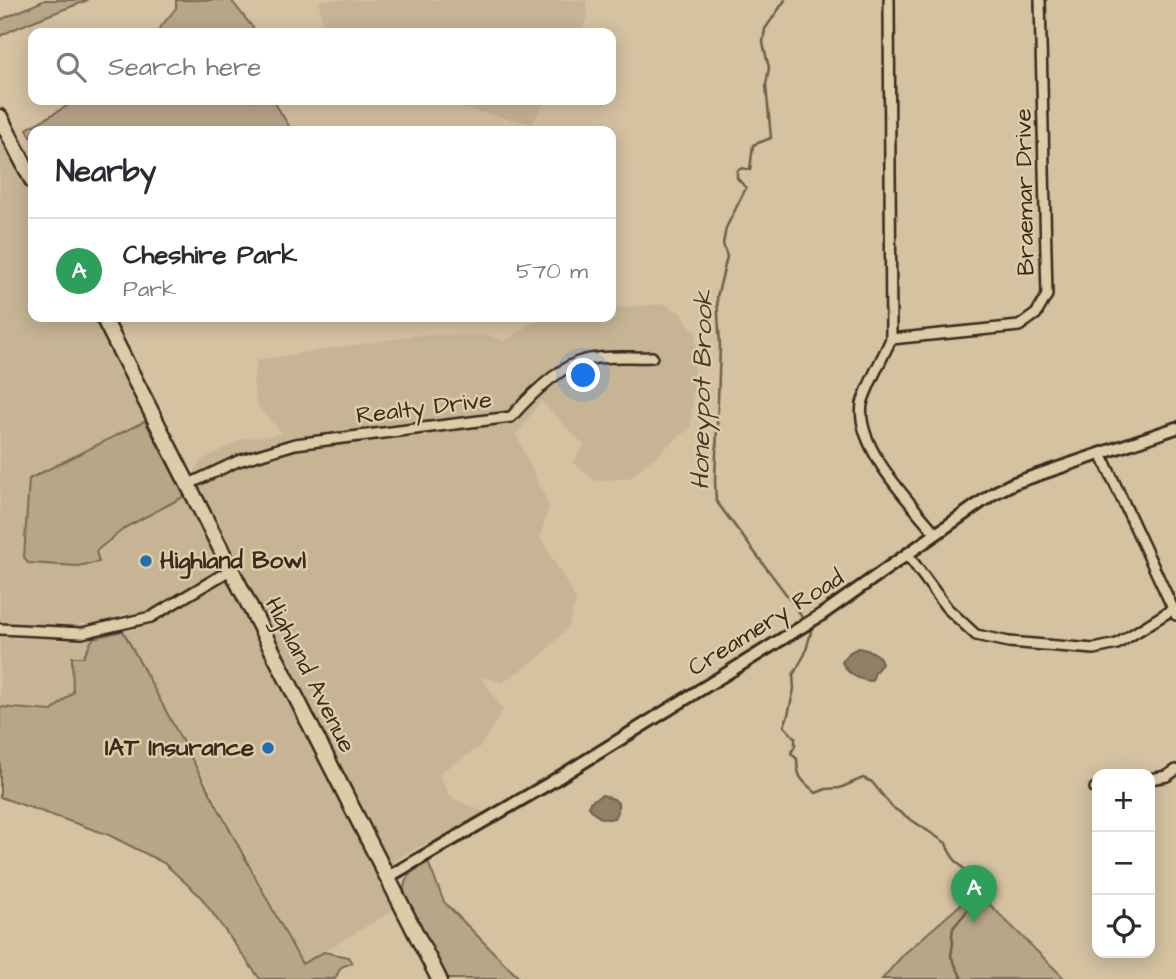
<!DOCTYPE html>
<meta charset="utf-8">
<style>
body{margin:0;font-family:"Architects Daughter",sans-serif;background:#f7f7f7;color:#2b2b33}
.controls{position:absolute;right:21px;bottom:21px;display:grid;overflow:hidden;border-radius:14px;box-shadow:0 4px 18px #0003}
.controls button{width:63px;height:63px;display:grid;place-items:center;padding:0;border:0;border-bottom:2px solid #e1e1e2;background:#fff;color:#2b2b33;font:35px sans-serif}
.you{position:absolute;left:584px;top:376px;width:24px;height:24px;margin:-18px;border:5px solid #fff;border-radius:50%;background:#1a73e8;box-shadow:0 0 0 10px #1a73e833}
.badge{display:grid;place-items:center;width:46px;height:46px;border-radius:50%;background:#111827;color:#fff;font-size:23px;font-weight:700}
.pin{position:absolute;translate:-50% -58px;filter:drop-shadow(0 2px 4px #0008)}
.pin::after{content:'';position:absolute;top:37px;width:24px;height:21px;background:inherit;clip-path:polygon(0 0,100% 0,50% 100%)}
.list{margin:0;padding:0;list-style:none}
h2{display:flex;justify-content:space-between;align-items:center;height:91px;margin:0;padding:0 28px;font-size:30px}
h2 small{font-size:23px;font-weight:400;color:#7c7c81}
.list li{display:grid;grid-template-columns:46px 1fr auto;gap:21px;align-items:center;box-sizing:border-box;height:105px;padding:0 28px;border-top:2px solid #e1e1e2}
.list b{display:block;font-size:26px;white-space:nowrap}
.list p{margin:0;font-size:23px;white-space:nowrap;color:#7c7c81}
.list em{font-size:23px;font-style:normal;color:#7c7c81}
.icon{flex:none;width:38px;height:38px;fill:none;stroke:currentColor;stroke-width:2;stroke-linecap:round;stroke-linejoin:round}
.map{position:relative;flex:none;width:1176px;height:979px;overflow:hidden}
.search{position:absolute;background:#fff;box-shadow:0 4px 18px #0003;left:28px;top:28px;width:588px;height:77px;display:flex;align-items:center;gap:18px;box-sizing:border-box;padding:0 24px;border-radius:14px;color:#7c7c81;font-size:26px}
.panel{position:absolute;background:#fff;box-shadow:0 4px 18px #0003;left:28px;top:126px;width:588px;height:196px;border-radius:14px}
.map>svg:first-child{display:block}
.built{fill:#c6b495}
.green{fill:#b8a689;stroke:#7a6854;stroke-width:2}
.water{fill:#918068;stroke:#6f5e4a;stroke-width:2}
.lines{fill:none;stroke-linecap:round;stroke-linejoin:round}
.stream{stroke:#6f5e4a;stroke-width:2.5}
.minor-casing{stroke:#3b2a1e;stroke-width:14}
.tertiary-casing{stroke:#3b2a1e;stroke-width:16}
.trunk-casing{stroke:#3b2a1e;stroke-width:19}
.minor{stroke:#decca9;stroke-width:9}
.tertiary{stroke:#decca9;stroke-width:10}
.trunk{stroke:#decca9;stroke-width:14}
.poi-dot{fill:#1f6fb2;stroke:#decca9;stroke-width:2.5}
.labels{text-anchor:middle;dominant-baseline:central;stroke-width:5;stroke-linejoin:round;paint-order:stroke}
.street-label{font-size:24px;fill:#3b2a1e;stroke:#decca9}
.poi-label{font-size:24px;font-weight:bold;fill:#3b2a1e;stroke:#decca9;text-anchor:start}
.water-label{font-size:26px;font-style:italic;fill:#4c3b2d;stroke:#decca9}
</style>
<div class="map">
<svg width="1176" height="979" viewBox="0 0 1176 979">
<rect width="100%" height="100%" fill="#d4c2a1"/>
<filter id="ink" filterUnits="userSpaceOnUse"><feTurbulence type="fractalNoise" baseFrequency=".0143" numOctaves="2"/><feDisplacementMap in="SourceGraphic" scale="14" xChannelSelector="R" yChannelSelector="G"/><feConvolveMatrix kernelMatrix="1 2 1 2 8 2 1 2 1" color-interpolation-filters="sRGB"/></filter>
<g filter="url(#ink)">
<g class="built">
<polygon points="319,0 586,0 588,17 580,33 323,33"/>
<polygon points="426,100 546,100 532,124"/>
<polygon points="0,130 33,197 33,317 93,317 184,495 200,461 242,439 283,434 257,406 253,381 257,360 420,335 488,335 505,341 532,323 562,317 611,317 611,308 664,304 681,313 696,334 691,427 629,478 596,481 573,463 584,445 541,401 516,435 549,506 540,537 576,599 569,626 541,656 502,683 480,676 503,710 480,747 439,773 449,796 486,813 394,860 397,908 303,964 216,799 123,631 136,629 126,613 99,623 68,625 0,624"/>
<polygon points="0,637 79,641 93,638 83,657 72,658 73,692 52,711 0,707"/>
</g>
<g class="green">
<path d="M45 0H88C59 12 28 21 0 36V20Z"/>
<polygon points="176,0 231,0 257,33 156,33 176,8"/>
<polygon points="78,100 273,100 292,131 33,131 33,141 27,129"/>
<polygon points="145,421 185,496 126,527 96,551 99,562 78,566 28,563 24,557 29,479"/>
<polygon points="123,631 302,964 324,952 348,957 352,963 341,967 335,979 260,979 200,896 164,863 109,835 0,797 0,707 52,711 73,692 72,657 83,657 93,638"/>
<path d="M428 862 444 902 520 979H448L404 893C403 875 414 871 428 862Z"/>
<polygon points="976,891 1065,979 882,979 904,954"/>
</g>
<g class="water">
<path d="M858 648C868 650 880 652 882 664L875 672 872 681C860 681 847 674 842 662L850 652Z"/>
<path d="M602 795 614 799 618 803V811L614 818C602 821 597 817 589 807L590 802Z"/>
</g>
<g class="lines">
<g class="stream">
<polyline points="785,0 765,29 763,43 769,68 766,85 771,138 753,145 750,170 742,168 737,171 737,178 746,188 726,228 723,244 727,257 717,297 720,347 715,481 716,501 795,606 804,621"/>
<path d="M808 627 811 632 805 654 793 675 794 689 788 715 784 726 795 738V746L791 753 797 759C797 779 803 781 816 793L826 789 840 788 863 778 872 782 892 807 946 843C950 859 965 871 979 880L980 884 971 906 953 928 952 935 953 943 951 956 962 979"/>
</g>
<g class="minor-casing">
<g id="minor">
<polyline points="889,0 891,339 1019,326 1036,314 1047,295 1040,0"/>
<path d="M891 339C884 355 865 390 862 404 855 447 910 502 936 534"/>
<polyline points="1101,454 1176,615"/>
<path d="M189 484 238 461 295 444 511 417C529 397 559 366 585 360 606 355 631 358 652 357"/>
<polyline points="907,554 947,608 976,635 1009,642 1094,649 1117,644 1173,609"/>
<polyline points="0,629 82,633 151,617 232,569"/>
<polyline points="1150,779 1167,776 1176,770"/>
<polyline points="1095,788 1097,788"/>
</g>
</g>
<g class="tertiary-casing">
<polyline id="tertiary" points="388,877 548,784 821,615 994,493 1014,483 1176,428"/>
</g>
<g class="trunk-casing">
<g id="trunk">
<polyline points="0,117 33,182"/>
<polyline points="103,317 439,979"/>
</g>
</g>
<use href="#minor" class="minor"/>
<use href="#tertiary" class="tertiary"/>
<use href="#trunk" class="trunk"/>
</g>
</g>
<g class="poi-dot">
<circle cx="146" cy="561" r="7"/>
<circle cx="268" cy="748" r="7"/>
</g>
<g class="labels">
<g class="street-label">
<text transform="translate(1025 192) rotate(-91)">Braemar Drive</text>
<text transform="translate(424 408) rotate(-7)">Realty Drive</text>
<text transform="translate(766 623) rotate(-32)">Creamery Road</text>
<text transform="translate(310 675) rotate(63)">Highland Avenue</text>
</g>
<g class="poi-label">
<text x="160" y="561">Highland Bowl</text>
<text x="254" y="748" text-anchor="end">IAT Insurance</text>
</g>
<g class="water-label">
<text transform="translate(702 390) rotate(-89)">Honeypot Brook</text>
</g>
</g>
</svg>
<div class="controls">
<button>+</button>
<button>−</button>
<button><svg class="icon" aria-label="locate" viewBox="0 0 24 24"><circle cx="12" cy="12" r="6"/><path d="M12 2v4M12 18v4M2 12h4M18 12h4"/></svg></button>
</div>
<div class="you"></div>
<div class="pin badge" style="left:974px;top:923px;background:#2e9e5b">A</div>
<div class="search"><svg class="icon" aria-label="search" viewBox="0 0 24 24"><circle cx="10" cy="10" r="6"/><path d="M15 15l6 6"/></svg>Search here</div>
<section class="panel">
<h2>Nearby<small></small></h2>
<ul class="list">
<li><span class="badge" style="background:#2e9e5b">A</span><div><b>Cheshire Park</b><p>Park</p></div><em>570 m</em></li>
</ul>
</section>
</div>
